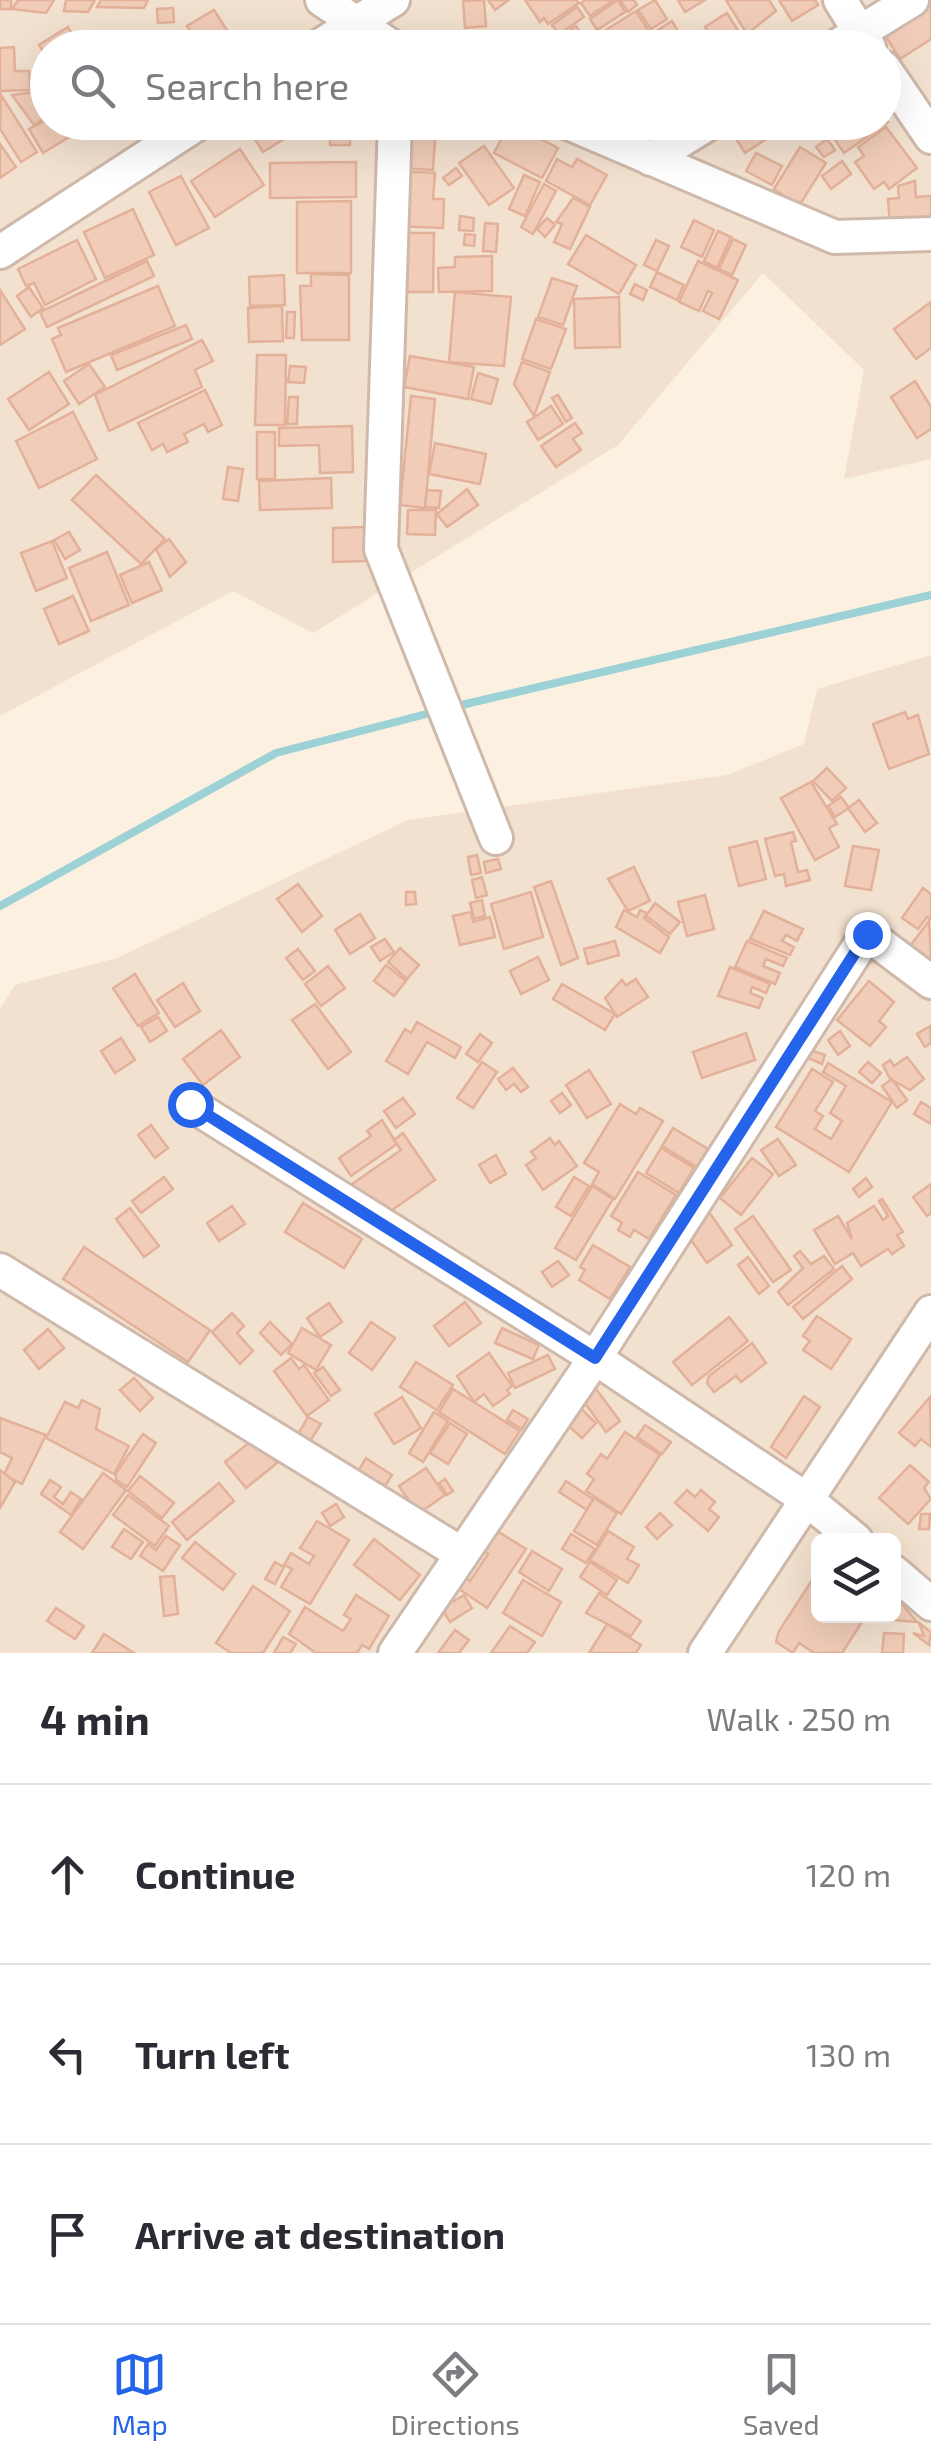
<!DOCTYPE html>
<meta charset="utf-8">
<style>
body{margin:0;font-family:"Exo 2",sans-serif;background:#f7f7f7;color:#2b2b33}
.controls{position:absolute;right:30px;bottom:30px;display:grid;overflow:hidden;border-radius:15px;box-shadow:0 10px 40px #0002}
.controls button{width:90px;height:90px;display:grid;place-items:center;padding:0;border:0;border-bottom:2px solid #e1e1e2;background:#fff;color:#2b2b33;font:50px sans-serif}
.stop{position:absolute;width:30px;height:30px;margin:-22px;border:8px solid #2563eb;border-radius:50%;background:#fff}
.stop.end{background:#2563eb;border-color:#fff;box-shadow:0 2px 10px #0008}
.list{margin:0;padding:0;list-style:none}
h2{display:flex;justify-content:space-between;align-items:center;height:130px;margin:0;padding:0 40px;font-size:42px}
h2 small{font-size:32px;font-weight:400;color:#7c7c81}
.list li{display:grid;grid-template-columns:65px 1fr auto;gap:30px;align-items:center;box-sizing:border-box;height:180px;padding:0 40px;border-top:2px solid #e1e1e2}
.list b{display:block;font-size:38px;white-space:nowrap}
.list em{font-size:32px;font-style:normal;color:#7c7c81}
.icon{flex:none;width:55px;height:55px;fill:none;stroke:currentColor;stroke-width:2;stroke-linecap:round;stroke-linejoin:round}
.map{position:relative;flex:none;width:931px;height:1653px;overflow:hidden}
.search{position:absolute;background:#fff;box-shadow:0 10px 40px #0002;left:30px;right:30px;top:30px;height:110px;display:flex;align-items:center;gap:25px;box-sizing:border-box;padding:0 35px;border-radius:55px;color:#7c7c81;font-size:38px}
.sheet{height:670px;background:#fff}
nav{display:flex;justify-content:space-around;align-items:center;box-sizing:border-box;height:140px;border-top:2px solid #e1e1e2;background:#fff;font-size:28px;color:#7c7c81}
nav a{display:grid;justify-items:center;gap:5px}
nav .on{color:#2563eb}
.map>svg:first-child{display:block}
.residential{fill:#f3e1cf;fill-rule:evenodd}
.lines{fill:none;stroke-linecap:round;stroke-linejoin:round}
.stream{stroke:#9cd1d6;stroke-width:8}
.building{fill:#f1ccb9;stroke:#e3b199;stroke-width:2.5}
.minor-casing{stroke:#cfb9ab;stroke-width:38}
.minor{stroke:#fff;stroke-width:32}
.route{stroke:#2563eb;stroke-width:12}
</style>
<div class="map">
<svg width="931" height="1653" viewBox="0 0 931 1653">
<rect width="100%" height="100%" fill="#fcf0e1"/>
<g class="residential">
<path d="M0 0H931V459L844 479 864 370 763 273 618 445 313 633 233 591 0 716ZM48 48H884V122H48Z"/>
<path d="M931 655V1653H0V1009L15 985 117 958 408 820 727 775 804 744 817 689ZM818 1540H894V1616H818Z"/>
</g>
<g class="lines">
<g class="stream">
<polyline points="453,707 931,595"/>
<polyline points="0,906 276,753 438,711"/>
</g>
</g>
<g class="building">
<rect x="0" y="0" width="11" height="9"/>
<polygon points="18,0 54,0 46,13 12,9"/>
<polygon points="66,0 95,0 88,12 64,11"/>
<polygon points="101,0 148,0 144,8 97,7"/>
<polygon points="484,0 486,26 465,28 463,1"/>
<polygon points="488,0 509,0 495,10"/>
<polygon points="525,0 576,0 579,3 548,24 544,18 540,22"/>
<polygon points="585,0 614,0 590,16 581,3"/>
<polygon points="618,0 625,12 597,30 590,19"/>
<polygon points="620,0 634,0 637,5 628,12"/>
<polygon points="655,0 667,19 651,29 638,10"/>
<polygon points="678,0 705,0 685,12"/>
<polygon points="726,0 769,0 776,11 747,34"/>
<polygon points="779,0 815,0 818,5 792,21"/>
<polygon points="931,2 931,39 900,59 883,32"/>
<polygon points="577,7 584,17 559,34 552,25"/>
<polygon points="173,8 174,22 158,23 157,9"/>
<polygon points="214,10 232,38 217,48 200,48 187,26"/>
<polygon points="636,11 655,41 645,48 591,48 587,42"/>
<polygon points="727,13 744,40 733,48 718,48 705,27"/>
<polygon points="672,21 688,48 665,48 655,32"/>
<polygon points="576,26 585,39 565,48 558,38"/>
<polygon points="68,27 80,48 48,48 48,59 39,45"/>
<polygon points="181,31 190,48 152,48"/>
<polygon points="14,47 15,71 29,71 30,90 0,91 0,48"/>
<polygon points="36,92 48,116 34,125 12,95"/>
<polygon points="1,95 37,152 21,162 0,129"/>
<polygon points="884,117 888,122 844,153 831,134 835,131 828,122 884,122"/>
<polygon points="48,119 48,122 78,122 82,129 43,153 29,129"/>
<polygon points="277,122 287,137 263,152 253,136"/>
<rect x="330" y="122" width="20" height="23"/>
<polygon points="731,122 792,122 745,153 727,125"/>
<polygon points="808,122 819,122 824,128 812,137 804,125"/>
<polygon points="510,123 558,148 542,178 494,153"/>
<polygon points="403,124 436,126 433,170 400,168"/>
<polygon points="886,127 917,168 889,189 884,182 874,189 855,162 864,156 858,147"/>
<polygon points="827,139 835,150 824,157 816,147"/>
<polygon points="0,144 16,167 0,178"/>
<polygon points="484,146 514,188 489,205 459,163"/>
<polygon points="800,147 826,163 799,206 774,189"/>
<polygon points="240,149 264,185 215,217 191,181"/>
<polygon points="756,153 782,166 772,185 746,171"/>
<polygon points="557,159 572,167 577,159 607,175 590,205 546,181"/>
<polygon points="842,161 851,174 831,189 822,176"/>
<polygon points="356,162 356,197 270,198 270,163"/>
<polygon points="456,168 462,176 449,185 443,178"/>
<polygon points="398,171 435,173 433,199 444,199 443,228 395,226"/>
<polygon points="524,175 540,182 525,216 509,209"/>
<polygon points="181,176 209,228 176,245 149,192"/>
<polygon points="915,181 916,197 931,196 931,222 890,226 888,199 899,198 898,186"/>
<polygon points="544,184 556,191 533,234 521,227"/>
<polygon points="573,198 590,207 570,249 554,242 562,224 556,222"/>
<polygon points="351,201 351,273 297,273 297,202"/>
<polygon points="133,209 154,255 105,278 84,232"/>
<polygon points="460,216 474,218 473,231 459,230"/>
<polygon points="547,218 555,225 545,237 537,229"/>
<polygon points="694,220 714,230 702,257 681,247"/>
<polygon points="485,223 498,224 496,252 483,251"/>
<polygon points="718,231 731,237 717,268 704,261"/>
<polygon points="402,233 434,233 433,292 401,292"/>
<polygon points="465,234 475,235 474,246 464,245"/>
<polygon points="586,235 636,265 619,294 568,264"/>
<polygon points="733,239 746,245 732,275 719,269"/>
<polygon points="77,240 96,279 45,305 34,283 26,286 18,269"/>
<polygon points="656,240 669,246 657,271 644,265"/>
<polygon points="492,256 492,291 439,292 438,268 455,267 455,257"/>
<polygon points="147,261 154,276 47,327 40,312"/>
<polygon points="698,261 738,280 719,319 703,311 712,293 708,291 699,311 679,302"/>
<polygon points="657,272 684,285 677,300 650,287"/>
<polygon points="311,274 349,275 349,340 302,340 300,286 311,286"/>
<polygon points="284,275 285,305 250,306 249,277"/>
<polygon points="552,278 577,286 563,325 538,317"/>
<polygon points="635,284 647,290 643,300 630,294"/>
<polygon points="158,286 175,326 66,372 52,339 61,335 58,328"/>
<polygon points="29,287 43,308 31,317 17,296"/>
<polygon points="0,290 25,329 0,345"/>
<polygon points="455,292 511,297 504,366 449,362"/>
<polygon points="619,297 620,347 575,348 574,299"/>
<polygon points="931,302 931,348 916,359 894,329"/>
<polygon points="282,306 283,341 249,342 248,308"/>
<polygon points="287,312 295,312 294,338 286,338"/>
<polygon points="536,319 566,329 551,369 522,359"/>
<polygon points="186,325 192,339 117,370 111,355"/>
<polygon points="202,340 213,361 195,370 202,387 109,431 95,395"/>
<polygon points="257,355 286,355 285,425 255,425"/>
<polygon points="410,356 474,367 468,399 404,387"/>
<polygon points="522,362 550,372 534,416 514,384"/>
<polygon points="89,364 105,387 79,404 64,381"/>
<polygon points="290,366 306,367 304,383 288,382"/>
<polygon points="49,372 69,404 29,430 8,399"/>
<polygon points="478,373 498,379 491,404 471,399"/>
<polygon points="915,381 931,407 931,429 917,438 891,397"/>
<polygon points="205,390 222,425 208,432 204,424 184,434 188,442 167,452 163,444 152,450 138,423"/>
<polygon points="558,395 572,418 566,422 552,398"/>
<polygon points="411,396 435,399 425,508 400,505"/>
<polygon points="289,397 298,397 297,424 287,424"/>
<polygon points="551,406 563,424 538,440 527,422"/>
<polygon points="73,412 97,459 39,488 16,441"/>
<polygon points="575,423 582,433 573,439 581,450 556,467 541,446"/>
<polygon points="352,426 353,472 320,473 319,445 279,446 279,428"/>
<rect x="257" y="432" width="18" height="47"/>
<polygon points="435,443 486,454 480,484 429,474"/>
<polygon points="228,467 243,469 238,501 223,499"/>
<polygon points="96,475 165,539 141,564 72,500"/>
<polygon points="331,478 332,508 260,510 259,481"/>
<polygon points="467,489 478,505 447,527 437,514"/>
<polygon points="427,490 441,491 439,508 425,507"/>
<polygon points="408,510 436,510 435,535 407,534"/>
<polygon points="365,527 365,561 333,562 333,528"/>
<polygon points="69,532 80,550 65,559 54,540"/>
<polygon points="169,539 186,562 170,577 156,549"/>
<polygon points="52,541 67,578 36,591 21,553"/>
<polygon points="107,552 129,605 91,621 69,568"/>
<polygon points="149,562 162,590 132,603 120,575"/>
<polygon points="73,596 89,631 59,644 44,609"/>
<polygon points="905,712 908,719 918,715 929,754 889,769 873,724"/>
<polygon points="827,768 846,788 832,801 813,781"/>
<polygon points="811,782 837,824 829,828 839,847 815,860 781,798"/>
<polygon points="841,797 849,808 835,817 828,806"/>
<polygon points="859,800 877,823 865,832 848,808"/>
<polygon points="793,832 796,841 791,842 798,872 807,870 810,880 786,886 784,874 775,876 765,839"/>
<polygon points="757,841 766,879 739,886 729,848"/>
<polygon points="853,846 879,850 871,890 845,886"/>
<polygon points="477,855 481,873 471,875 468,857"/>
<polygon points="498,859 501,869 486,873 484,862"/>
<polygon points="634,867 650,901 628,911 608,879"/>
<polygon points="482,877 487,895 476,898 472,880"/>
<polygon points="551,881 578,958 561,965 534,887"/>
<polygon points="298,884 322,916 302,932 277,899"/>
<polygon points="923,888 931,894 931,920 927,917 918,929 902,918"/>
<polygon points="406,892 415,892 416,904 406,905"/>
<polygon points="531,892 543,937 504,949 491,904"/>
<polygon points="705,895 714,929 687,936 678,902"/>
<polygon points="482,900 485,916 474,919 470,903"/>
<polygon points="655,903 680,922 670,934 646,916"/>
<polygon points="624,910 637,917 640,910 647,913 644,918 669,937 660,953 616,927"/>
<polygon points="764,911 803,929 797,941 786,935 782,941 794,947 790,955 750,939"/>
<polygon points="471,912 473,922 490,917 495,937 460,945 453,916"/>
<polygon points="360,914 375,938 350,954 335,930"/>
<polygon points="929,921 931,956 925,964 907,950"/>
<polygon points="385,939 394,952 380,961 371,947"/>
<polygon points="615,941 619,955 588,964 584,949"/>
<polygon points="747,941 787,958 783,966 766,959 763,966 780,973 775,984 735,967"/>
<polygon points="400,948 419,965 407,979 388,962"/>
<polygon points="298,949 315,971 303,980 286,958"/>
<polygon points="538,957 549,980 521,994 510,971"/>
<polygon points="386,965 406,981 394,996 374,981"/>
<polygon points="328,966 345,988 321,1006 305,984"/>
<polygon points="730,967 770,984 766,993 752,987 750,993 763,998 759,1008 718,996"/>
<polygon points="135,974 159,1013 138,1026 113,988"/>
<polygon points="636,979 648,997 617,1017 605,998 622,980 626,985"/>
<polygon points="869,981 894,1002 879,1021 886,1027 870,1046 837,1020"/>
<polygon points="183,983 200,1011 175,1027 157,1000"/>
<polygon points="562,984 615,1014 605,1030 553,999"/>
<polygon points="315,1004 351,1052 328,1069 292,1020"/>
<polygon points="158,1017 167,1031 150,1042 141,1027"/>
<polygon points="417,1022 461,1047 455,1058 427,1042 408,1074 386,1061 405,1029 411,1033"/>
<polygon points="930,1026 931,1043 925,1047 917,1034"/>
<polygon points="221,1030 240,1057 203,1085 183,1059"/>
<polygon points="840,1031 850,1046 838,1055 828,1040"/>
<polygon points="746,1033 755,1060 702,1078 693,1052"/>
<polygon points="480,1034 492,1043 478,1062 466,1054"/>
<polygon points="121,1038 135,1060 115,1073 101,1051"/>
<polygon points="810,1050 825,1055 822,1064 808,1058"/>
<polygon points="907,1057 924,1079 910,1090 890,1079 883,1065 890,1060 894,1066"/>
<polygon points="482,1062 497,1072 473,1108 457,1098"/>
<polygon points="868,1062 881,1073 872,1083 859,1072"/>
<polygon points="828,1063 892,1102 849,1172 776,1127 812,1069 833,1082 815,1111 823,1116 815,1129 831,1139 842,1121 830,1113 846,1086 823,1072"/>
<polygon points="513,1068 528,1087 521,1092 514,1084 506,1090 498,1079"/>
<polygon points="589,1070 611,1104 587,1118 566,1085"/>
<polygon points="892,1079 907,1100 897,1108 882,1086"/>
<polygon points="562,1093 571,1105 560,1113 551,1101"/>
<polygon points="403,1098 415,1114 396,1128 384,1111"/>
<polygon points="921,1102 931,1108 931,1124 914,1114"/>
<polygon points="620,1104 636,1114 640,1108 663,1121 615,1199 592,1184 599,1172 584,1163"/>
<polygon points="382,1120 397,1144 351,1176 339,1158 371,1136 367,1131"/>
<polygon points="151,1125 168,1148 155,1158 138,1135"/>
<polygon points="673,1128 708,1149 697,1167 662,1146"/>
<polygon points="403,1133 435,1180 378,1220 352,1184 401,1150 394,1140"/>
<polygon points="550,1138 555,1145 559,1141 577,1166 543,1190 526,1165 536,1158 531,1152"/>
<polygon points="778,1139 796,1165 779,1176 761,1150"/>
<polygon points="661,1148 694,1168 679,1193 646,1173"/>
<polygon points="496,1155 506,1174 490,1183 479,1165"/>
<polygon points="752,1158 773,1174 741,1215 720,1198"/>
<polygon points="638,1172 676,1195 649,1239 634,1230 630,1237 618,1230 622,1223 611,1216"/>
<polygon points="164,1177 173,1189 141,1213 132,1201"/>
<polygon points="574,1177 589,1186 571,1216 556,1207"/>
<polygon points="866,1178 872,1187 859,1197 853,1189"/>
<polygon points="931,1184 931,1213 927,1216 913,1197"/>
<polygon points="592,1186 613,1199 576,1260 555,1248"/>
<polygon points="882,1199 903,1232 897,1235 904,1246 892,1254 888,1249 861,1266 853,1253 835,1264 814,1230 838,1216 852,1239 847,1223 874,1206 883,1220 888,1216 879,1201"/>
<polygon points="303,1203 362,1239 344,1268 285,1232"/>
<polygon points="232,1206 245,1224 219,1241 207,1223"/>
<polygon points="130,1208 159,1246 144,1257 116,1219"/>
<polygon points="709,1212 732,1245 707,1263 684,1230"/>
<polygon points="753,1216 791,1270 773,1282 735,1229"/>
<polygon points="593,1245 630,1267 610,1299 579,1280 585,1270 580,1267"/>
<polygon points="84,1247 210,1330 188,1362 63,1279"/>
<polygon points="800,1251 811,1264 824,1256 834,1269 788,1305 778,1292 803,1268 794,1256"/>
<polygon points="748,1257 769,1286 759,1294 738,1265"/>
<polygon points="558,1261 569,1275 552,1287 542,1272"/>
<polygon points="842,1266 852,1279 803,1319 793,1307"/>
<polygon points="465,1302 481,1323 449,1346 434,1326"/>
<polygon points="329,1303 342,1322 320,1337 307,1318"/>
<polygon points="232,1313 244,1326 237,1333 253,1351 240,1364 212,1332"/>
<polygon points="817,1316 851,1339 831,1369 803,1350 810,1341 803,1336"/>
<polygon points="729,1317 748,1341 692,1385 673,1362"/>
<polygon points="270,1322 292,1344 281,1355 260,1333"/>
<polygon points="371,1322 395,1338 372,1370 349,1353"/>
<polygon points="302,1328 331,1345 316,1370 288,1353"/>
<polygon points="502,1328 539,1345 533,1359 495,1343"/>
<polygon points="48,1329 64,1348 39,1369 24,1350"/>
<polygon points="752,1343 766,1363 741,1382 736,1376 714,1392 707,1383 709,1376"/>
<polygon points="489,1353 512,1386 507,1390 510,1394 493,1406 484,1394 474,1402 457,1376"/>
<polygon points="548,1355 555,1369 515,1388 508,1373"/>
<polygon points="291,1358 299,1369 304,1365 329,1400 307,1416 274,1371"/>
<polygon points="416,1362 453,1385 437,1410 400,1387"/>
<polygon points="323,1367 340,1390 331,1396 314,1373"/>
<polygon points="134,1378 153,1398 140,1411 120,1390"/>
<polygon points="453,1389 520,1431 505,1454 439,1412"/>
<polygon points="596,1389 620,1421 606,1432 582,1399"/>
<polygon points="804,1396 820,1407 786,1458 771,1447"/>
<polygon points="402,1397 421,1428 394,1444 375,1414"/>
<polygon points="930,1397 931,1447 921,1439 915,1446 899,1433"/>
<polygon points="82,1400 100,1409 96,1429 129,1446 114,1474 46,1438 65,1402 78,1408"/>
<polygon points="578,1406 596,1423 582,1438 564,1422"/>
<polygon points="513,1410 528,1419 522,1429 507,1420"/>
<polygon points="434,1412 448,1421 423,1462 409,1453"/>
<polygon points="308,1417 321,1424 310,1441 298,1434"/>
<polygon points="0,1418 46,1435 22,1484 4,1475 12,1458 0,1452"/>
<polygon points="450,1423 467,1434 448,1464 430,1453"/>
<polygon points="645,1425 671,1442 662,1454 637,1437"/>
<polygon points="625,1432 660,1455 621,1514 586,1491 594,1479 587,1474 601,1454 607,1459"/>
<polygon points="143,1434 156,1443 127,1487 116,1480 116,1473"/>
<polygon points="256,1437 277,1463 246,1488 225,1462"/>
<polygon points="366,1458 392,1475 383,1489 357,1473"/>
<polygon points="910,1465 929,1482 924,1488 931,1499 908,1524 879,1498"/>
<polygon points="426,1468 445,1495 418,1514 399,1486"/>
<polygon points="0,1470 15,1482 0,1508"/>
<polygon points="103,1473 126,1490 83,1549 60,1532"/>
<polygon points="140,1476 174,1503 162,1518 128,1491"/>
<polygon points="445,1479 453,1491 447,1495 439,1483"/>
<polygon points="50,1480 61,1487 54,1497 63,1504 71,1492 81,1499 71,1515 41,1494"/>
<polygon points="566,1481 593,1499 587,1510 559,1492"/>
<polygon points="219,1483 234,1501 187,1540 172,1522"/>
<polygon points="687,1490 695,1497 701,1490 715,1502 709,1509 719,1517 708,1531 675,1503"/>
<polygon points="128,1495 169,1526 155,1546 113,1515"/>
<polygon points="594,1498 617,1513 597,1545 574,1531"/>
<polygon points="336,1504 344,1517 330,1526 322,1513"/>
<polygon points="660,1513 672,1525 657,1539 646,1527"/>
<polygon points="921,1514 930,1514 929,1529 919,1529"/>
<polygon points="317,1521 349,1540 310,1604 281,1587 292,1569 284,1565 291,1553 309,1564 314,1556 300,1548"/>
<polygon points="124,1529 143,1542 131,1559 112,1547"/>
<polygon points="494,1529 526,1549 487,1608 456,1587 463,1576 470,1581 488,1554 481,1549"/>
<polygon points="608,1531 634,1547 627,1559 639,1565 628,1583 590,1560"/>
<polygon points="571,1534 595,1549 586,1563 562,1549"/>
<polygon points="166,1536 180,1545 163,1571 140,1556 148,1544 156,1550"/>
<polygon points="374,1539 420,1575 400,1600 354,1565"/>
<polygon points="195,1542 235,1574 223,1590 182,1558"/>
<polygon points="532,1551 562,1569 549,1591 519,1572"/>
<polygon points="275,1562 284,1567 275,1584 265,1579"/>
<polygon points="590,1562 617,1580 607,1595 580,1577"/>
<polygon points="818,1571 818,1616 866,1616 842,1653 814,1653 799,1643 793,1653 776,1642 779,1631"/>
<polygon points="174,1576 178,1614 164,1616 160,1577"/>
<polygon points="523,1580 561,1602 542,1636 503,1613"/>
<polygon points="253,1586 290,1611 263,1653 231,1653 216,1643"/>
<polygon points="599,1593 641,1621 631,1636 586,1613"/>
<polygon points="450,1594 454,1601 464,1595 472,1608 450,1622 437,1601"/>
<polygon points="356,1595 389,1616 369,1649 362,1645 357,1653 316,1653 289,1634 305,1607 343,1631 351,1619 344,1615"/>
<polygon points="901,1603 917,1622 893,1620"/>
<polygon points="56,1608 84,1626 75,1639 47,1621"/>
<polygon points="919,1623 931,1632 929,1645 913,1633 924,1636"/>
<polygon points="607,1624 641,1645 636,1653 589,1653"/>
<polygon points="510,1626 535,1642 527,1653 491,1653"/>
<polygon points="455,1630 469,1640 459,1653 438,1653"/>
<polygon points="884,1633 904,1634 903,1653 882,1653"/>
<polygon points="104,1634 134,1653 92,1653"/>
<polygon points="283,1637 296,1644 290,1653 274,1653"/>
</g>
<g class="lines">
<g class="minor-casing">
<g id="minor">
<polyline points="322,0 394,48"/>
<polyline points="840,0 869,47"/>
<polyline points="316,48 393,0"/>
<polyline points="834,48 912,0"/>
<polyline points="884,68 931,137"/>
<polyline points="395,122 381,549 496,838"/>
<polyline points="566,122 835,237 931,234"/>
<polyline points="651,159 711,122"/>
<polyline points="0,252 200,122"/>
<polyline points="190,1104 595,1358 806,1499 856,1540"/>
<polyline points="0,1270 462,1554"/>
<polyline points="894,1572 931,1604"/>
<polyline points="395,1653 595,1358 867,934 931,982"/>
<polyline points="705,1653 931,1312"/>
</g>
</g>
<use href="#minor" class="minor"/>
</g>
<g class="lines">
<polyline class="route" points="190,1104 595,1358 867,934"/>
</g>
</svg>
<div class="controls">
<button><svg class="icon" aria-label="layers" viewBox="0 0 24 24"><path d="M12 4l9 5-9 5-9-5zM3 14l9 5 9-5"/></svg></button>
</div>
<div class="stop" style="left:190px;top:1104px"></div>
<div class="stop end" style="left:867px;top:934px"></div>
<div class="search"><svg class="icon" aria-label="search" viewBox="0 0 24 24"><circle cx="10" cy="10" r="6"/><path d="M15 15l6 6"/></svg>Search here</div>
</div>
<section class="sheet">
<h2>4 min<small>Walk · 250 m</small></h2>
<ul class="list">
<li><svg class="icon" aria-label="ahead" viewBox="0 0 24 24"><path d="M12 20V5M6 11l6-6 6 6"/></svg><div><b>Continue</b></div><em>120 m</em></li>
<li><svg class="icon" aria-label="left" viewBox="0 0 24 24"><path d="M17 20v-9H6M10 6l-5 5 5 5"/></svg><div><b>Turn left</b></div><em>130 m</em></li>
<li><svg class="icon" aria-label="arrive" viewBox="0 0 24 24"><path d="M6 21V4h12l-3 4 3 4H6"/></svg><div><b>Arrive at destination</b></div></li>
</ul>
</section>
<nav>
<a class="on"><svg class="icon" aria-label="map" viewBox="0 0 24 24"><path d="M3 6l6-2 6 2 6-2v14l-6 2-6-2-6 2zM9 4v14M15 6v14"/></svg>Map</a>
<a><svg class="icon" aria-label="directions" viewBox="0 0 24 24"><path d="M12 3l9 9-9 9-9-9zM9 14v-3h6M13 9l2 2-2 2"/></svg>Directions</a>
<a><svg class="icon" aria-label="saved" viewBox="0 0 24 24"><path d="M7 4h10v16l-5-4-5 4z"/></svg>Saved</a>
</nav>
